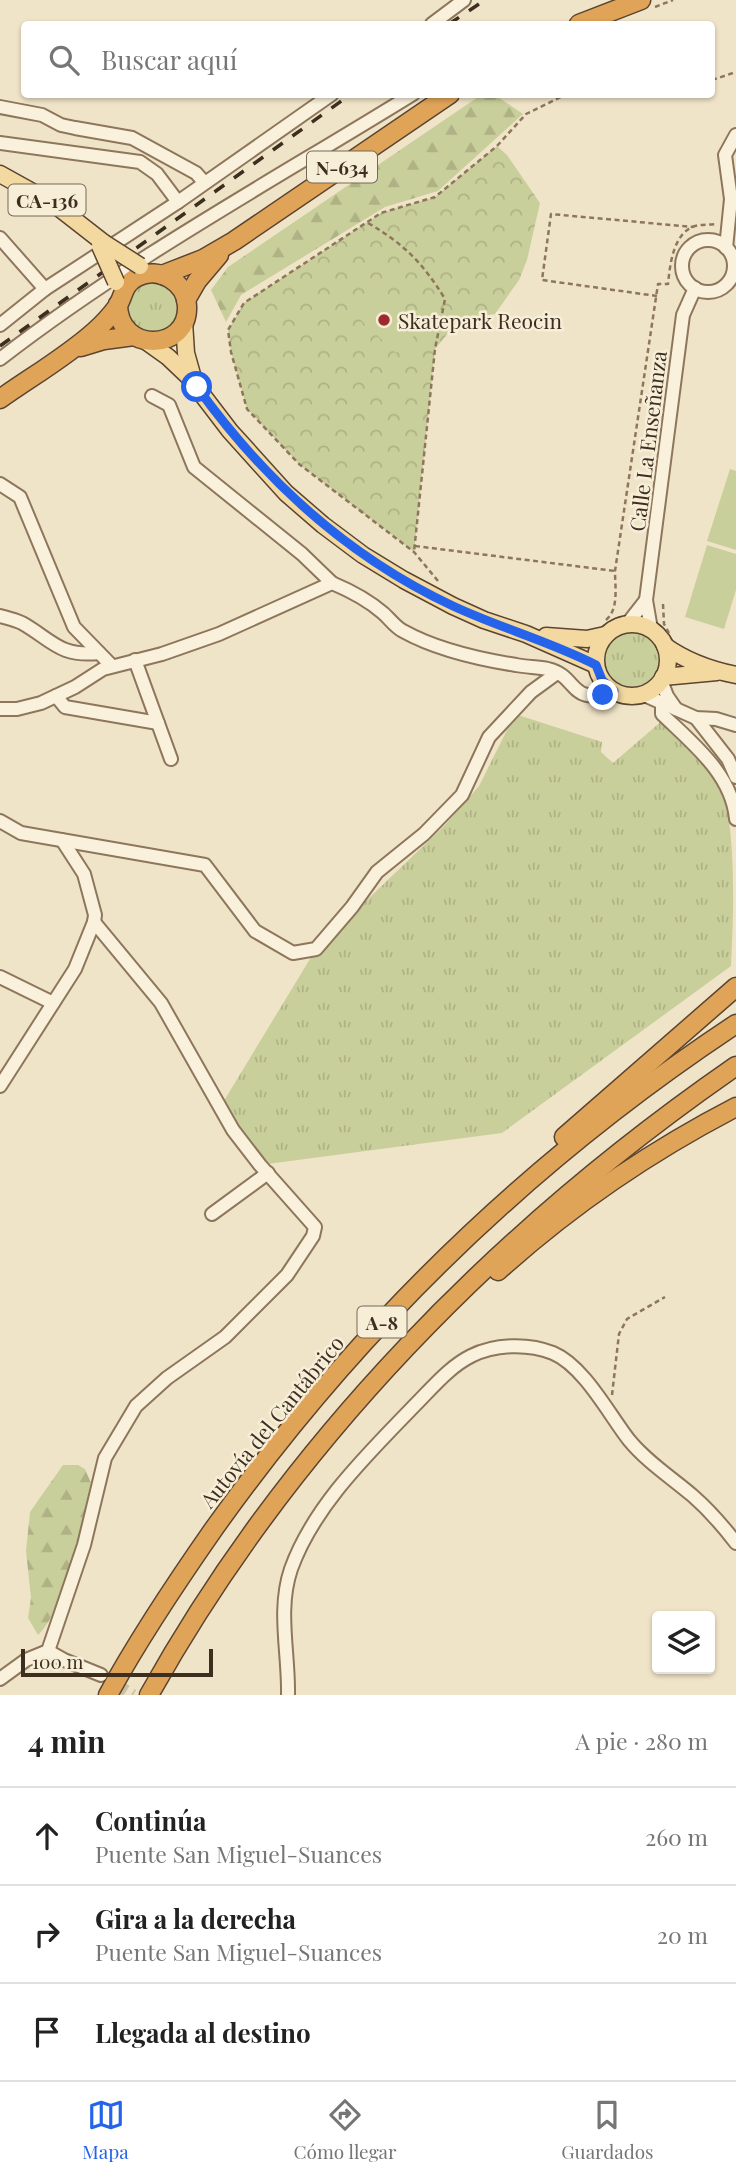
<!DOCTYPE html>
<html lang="es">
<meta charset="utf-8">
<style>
body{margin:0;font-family:"Playfair Display",serif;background:#f6f6f6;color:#222}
.controls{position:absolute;right:21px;bottom:21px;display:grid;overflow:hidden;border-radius:7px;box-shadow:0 2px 5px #0004}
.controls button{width:63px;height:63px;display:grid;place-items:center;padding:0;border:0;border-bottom:2px solid #e0e0e0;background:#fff;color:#222;font:35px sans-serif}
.scale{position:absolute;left:21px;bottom:18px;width:192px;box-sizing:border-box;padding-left:7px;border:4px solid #3d2e20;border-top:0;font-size:19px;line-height:24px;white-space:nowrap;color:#3d2e20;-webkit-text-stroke:5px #f7eed8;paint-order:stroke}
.stop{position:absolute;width:21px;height:21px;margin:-16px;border:5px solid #2563eb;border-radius:50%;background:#fff}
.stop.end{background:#2563eb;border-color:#fff;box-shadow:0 2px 7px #0008}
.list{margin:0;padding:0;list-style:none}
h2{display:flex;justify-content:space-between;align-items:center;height:91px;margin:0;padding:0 28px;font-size:30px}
h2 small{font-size:23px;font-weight:400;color:#767676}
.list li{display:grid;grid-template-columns:46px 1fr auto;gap:21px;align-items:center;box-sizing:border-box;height:98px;padding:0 28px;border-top:2px solid #e0e0e0}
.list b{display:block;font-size:26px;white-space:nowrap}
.list p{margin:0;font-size:23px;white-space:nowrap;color:#767676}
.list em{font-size:23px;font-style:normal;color:#767676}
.icon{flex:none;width:38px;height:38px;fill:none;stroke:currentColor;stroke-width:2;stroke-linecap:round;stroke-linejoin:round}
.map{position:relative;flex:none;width:736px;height:1695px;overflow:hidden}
.search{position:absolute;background:#fff;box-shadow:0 2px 5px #0004;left:21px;right:21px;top:21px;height:77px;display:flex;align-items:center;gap:18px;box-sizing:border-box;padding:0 24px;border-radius:7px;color:#767676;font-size:26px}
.sheet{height:385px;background:#fff}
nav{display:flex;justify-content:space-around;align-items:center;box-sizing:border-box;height:98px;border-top:2px solid #e0e0e0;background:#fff;font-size:19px;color:#767676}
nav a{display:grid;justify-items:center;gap:4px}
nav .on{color:#2563eb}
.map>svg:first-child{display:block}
.grass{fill:url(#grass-tufts)}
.forest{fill:url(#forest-firs)}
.park{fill:url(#park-crowns)}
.garden{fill:#c9cf9b}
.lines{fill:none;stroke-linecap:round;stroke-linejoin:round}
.minor-tunnel{stroke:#ccc0a6;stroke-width:12;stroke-dasharray:12 6;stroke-linecap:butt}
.minor-casing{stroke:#8d765c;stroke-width:16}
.major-casing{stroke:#5b4430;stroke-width:19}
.highway-casing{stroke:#5b4430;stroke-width:21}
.path{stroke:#8d765c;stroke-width:2.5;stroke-dasharray:5 3.5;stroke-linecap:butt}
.minor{stroke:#faf1dc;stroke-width:12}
.major{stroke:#f3d9a0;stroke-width:16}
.highway{stroke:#e0a458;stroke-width:18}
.rail{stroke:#3d2e20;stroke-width:3.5;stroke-dasharray:12 12;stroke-linecap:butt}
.major-bridge-casing{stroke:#5b4430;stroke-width:19;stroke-linecap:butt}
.major-bridge{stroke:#f3d9a0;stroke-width:16}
.route{stroke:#2563eb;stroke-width:9}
.poi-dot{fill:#9e2a2b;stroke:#f7eed8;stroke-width:2.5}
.labels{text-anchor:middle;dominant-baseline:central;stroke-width:5;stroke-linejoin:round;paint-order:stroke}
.shield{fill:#f7eed8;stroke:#756857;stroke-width:2}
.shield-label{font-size:19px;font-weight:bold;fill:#3d2e20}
.poi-label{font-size:21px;fill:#3d2e20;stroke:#f7eed8;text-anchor:start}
.street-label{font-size:21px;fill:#3d2e20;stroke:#f7eed8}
</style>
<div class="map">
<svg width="736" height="1695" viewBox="0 0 736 1695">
<defs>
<pattern id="grass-tufts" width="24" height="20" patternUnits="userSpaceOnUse" patternTransform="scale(1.75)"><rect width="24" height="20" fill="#c9cf9b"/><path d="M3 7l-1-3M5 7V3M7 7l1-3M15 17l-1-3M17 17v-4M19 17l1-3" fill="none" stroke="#aeb285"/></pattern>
<pattern id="forest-firs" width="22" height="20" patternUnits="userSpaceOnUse" patternTransform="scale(1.75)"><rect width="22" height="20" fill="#c9cf9b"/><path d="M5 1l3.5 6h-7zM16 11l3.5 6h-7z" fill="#aeb285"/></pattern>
<pattern id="park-crowns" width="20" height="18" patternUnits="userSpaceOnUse" patternTransform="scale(1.75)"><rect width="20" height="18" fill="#c9cf9b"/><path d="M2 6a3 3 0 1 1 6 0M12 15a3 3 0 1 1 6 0" fill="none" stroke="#aeb285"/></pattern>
</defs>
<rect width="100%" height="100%" fill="#f0e4c8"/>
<g class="grass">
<circle cx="153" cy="307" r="26"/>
<circle cx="631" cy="659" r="28"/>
<path d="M515 714 602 742 601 752 613 763 664 719C679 735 713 767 722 784 736 835 734 910 731 966L502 1133 260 1165 219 1109 316 949 444 826 479 786Z"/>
</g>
<g class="forest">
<polygon points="481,95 495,95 523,114 438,191 385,207 241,295 226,322 211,290 228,267"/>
<path d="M63 1465H78L85 1469 91 1483C81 1523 66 1609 38 1635L28 1618 31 1598 26 1551 30 1512Z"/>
</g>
<polygon class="park" points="497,146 507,155 540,203 527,260 519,280 495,314 459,320 435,349 414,552 299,464 247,409 231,352 228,330 244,303 381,213 435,197"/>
<g class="garden">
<polygon points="371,286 420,330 396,353 349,309"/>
<polygon points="730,469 736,471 736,550 707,541"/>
<polygon points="707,545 736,554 736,590 724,629 685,617"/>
</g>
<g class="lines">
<polyline class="minor-tunnel" points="101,1675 133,1695"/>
<g class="minor-casing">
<g id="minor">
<polyline points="432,24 464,0"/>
<polyline points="0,107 42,115 61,125 75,128 132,138 196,173 204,182"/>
<polyline points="0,143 140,162 157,174 178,202"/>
<polyline points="0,238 45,289"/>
<circle cx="708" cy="266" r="26"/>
<polyline points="726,248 731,199 725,155 736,135"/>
<polyline points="0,325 45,289 178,202 332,94"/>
<path d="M0 359C129 259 274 180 413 94"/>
<polyline points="152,396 169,405 194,467 302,554 332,583"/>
<polyline points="0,484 20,497 74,627 112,666"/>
<path d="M0 616C7 618 15 620 22 623 52 640 59 657 99 653"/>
<polyline points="628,623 646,600"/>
<polyline points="651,629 646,600 683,315 695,288"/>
<polyline points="135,660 171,759"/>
<polyline points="661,680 667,696 676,709"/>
<polyline points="642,694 696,718 716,719 736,725"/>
<polyline points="56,696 65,707 158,723"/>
<path d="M662 704V714C692 743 732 774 736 819"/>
<path d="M0 709H17L41 703 75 687 103 669 162 654 219 634 332 583C351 591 367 599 383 613 390 619 395 627 403 631 437 650 478 659 516 665 527 667 538 667 548 669 579 676 568 707 614 691"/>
<polyline points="696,718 728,759 736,777"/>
<polyline points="0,821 21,833 205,865 255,931 293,953 316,949 352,907 377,872 424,834 462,795 489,737 531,692 557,673"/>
<polyline points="0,977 53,1003"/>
<polyline points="0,1086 75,969 94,922 95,915 84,874 62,840"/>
<polyline points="212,1214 268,1173"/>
<polyline points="48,1651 64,1660 101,1675"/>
<polyline points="0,1679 26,1660 48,1651 84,1545 105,1458 136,1406 167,1378 225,1337 287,1275 313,1236 315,1227 260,1165 233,1130 161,1003 94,922"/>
<path d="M288 1695C289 1653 277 1610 291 1569 314 1505 369 1453 415 1405 432 1388 449 1367 471 1356 495 1344 528 1343 553 1353 584 1366 610 1416 629 1440 647 1462 672 1478 693 1496 709 1510 723 1526 736 1543"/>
</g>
</g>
<g class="major-casing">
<g id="major">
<polyline points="0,174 54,204 104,243"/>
<polyline points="184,322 186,353 193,378"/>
<polyline points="147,342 168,357 188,376 230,431 286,493 323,525 363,555 404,580 453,606 484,620 526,634 596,665"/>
<circle cx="632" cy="660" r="36"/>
<polyline points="546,636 587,639 605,635"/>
<path d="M665 646C686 661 711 670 736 675"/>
<polyline points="663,677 717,672"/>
</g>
</g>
<g class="highway-casing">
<g id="highway">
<polyline points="579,24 641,0"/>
<polyline points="162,275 203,259 234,241 450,94"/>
<polyline points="186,300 197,281 219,255"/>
<polyline points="81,347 104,340 134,336"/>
<path d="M0 399C31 377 66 357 95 331 103 324 111 315 117 307 124 296 123 284 137 277 159 266 186 282 187 306 189 352 118 354 118 304"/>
<polyline points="564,1137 736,987"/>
<path d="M498 1271C569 1207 651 1151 736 1107"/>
<path d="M108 1695C139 1638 176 1583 213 1530 355 1330 532 1159 736 1024"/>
<path d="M149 1695C290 1442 499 1230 736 1066"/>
</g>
</g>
<g class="path">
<polyline points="655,7 673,0"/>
<polyline points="712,80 736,72"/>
<path d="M368 223C404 244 423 263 445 299L435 349 414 552"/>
<polyline points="657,296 542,280 551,214 693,227"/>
<polyline points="415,546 615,571"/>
<polyline points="438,581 414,552 299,464 247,409 231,352 228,330 244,303 381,213 435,197 497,146 526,114 567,94"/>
<polyline points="663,604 664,624 669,633"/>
<path d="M606 620C619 609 615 587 615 571L658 284H668C670 265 673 233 695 226 702 224 710 225 717 224"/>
<polyline points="612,1395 619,1334 627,1319 665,1297"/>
</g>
<use href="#minor" class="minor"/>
<use href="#major" class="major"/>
<use href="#highway" class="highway"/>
<g class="rail">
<polyline points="449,24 485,0"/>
<polyline points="0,346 351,94"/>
</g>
<g class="major-bridge-casing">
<g id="major-bridge">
<polyline points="104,243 140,266"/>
<polyline points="100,246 116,282"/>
</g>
</g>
<use href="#major-bridge" class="major-bridge"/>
</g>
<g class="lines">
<path class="route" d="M197 387C264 480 348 557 453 606 500 628 549 641 596 665L602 680 614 691 603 695"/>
</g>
<circle class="poi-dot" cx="384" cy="320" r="7"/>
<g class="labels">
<g class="shield">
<rect x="307" y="151.5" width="70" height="31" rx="5"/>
<rect x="8.5" y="184.5" width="77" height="31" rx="5"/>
<rect x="357.5" y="1306.5" width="49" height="31" rx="5"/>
</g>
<g class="shield-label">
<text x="342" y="167">N-634</text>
<text x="47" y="200">CA-136</text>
<text x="382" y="1322">A-8</text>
</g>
<g class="poi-label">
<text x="398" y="320">Skatepark Reocin</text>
</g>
<g class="street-label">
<text transform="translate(647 441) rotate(-83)">Calle La Enseñanza</text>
<text transform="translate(271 1421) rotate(-51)">Autovía del Cantábrico</text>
</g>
</g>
</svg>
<div class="controls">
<button><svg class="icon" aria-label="layers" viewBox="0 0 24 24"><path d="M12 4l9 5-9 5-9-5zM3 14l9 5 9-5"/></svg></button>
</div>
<div class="scale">100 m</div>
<div class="stop" style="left:197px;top:387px"></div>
<div class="stop end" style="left:603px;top:695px"></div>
<div class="search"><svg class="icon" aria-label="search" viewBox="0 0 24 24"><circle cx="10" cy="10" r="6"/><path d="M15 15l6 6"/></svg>Buscar aquí</div>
</div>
<section class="sheet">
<h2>4 min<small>A pie · 280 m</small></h2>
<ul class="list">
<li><svg class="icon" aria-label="ahead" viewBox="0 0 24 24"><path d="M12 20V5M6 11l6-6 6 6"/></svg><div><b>Continúa</b><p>Puente San Miguel-Suances</p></div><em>260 m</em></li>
<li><svg class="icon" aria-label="right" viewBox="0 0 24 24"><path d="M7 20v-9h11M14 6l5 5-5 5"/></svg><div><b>Gira a la derecha</b><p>Puente San Miguel-Suances</p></div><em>20 m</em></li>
<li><svg class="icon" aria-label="arrive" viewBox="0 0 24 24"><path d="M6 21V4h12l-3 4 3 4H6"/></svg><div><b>Llegada al destino</b></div></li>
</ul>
</section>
<nav>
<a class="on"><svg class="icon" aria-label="map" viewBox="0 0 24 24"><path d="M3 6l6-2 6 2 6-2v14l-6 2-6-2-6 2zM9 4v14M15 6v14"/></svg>Mapa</a>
<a><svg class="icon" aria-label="directions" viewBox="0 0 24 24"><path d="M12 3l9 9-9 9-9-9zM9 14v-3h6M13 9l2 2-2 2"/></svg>Cómo llegar</a>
<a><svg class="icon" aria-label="saved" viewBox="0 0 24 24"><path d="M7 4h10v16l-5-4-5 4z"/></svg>Guardados</a>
</nav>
